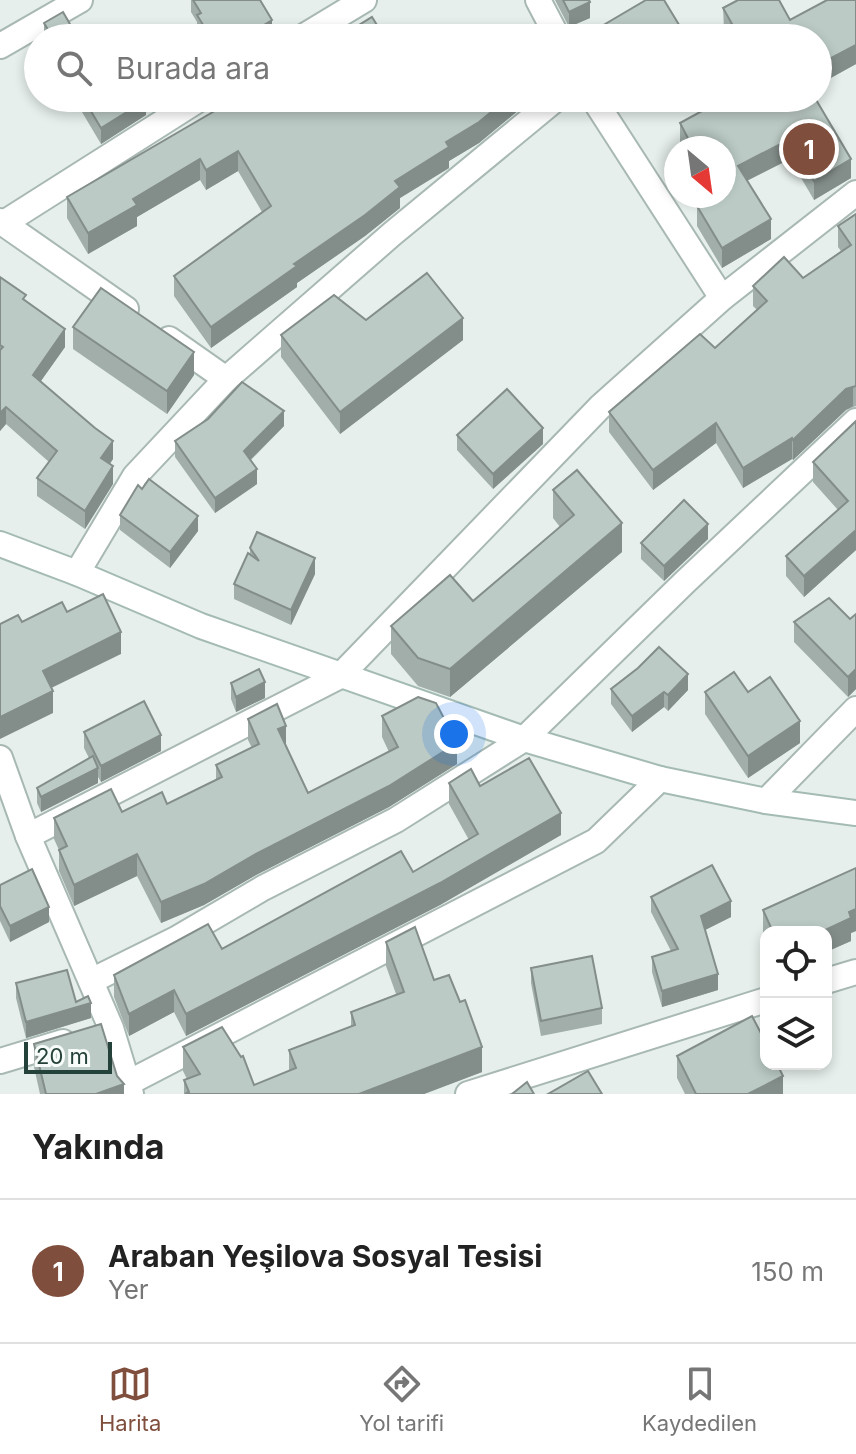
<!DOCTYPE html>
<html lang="tr">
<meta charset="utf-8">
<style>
body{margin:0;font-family:Inter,sans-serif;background:#f2f2f2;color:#222}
.controls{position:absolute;right:24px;bottom:24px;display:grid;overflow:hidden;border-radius:16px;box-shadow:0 4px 12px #0003}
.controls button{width:72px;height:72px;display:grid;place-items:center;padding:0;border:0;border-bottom:2px solid #e0e0e0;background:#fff;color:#222;font:40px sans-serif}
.compass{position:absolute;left:664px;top:136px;width:72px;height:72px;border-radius:50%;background:#fff;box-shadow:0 4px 12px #0003;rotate:151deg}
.scale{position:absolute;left:24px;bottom:20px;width:88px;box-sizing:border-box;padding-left:8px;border:4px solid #24423a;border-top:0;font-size:22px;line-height:28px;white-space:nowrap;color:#24423a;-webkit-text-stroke:6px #f7fbf9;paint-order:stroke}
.you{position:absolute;left:454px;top:734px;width:28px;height:28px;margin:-20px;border:6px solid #fff;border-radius:50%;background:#1a73e8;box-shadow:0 0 0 12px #1a73e833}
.badge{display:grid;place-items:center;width:52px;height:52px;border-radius:50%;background:#804e3d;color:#fff;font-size:26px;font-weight:700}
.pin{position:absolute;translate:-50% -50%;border:4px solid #fff;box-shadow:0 2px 8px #0006}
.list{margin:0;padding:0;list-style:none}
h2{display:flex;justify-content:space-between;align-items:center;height:104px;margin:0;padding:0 32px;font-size:34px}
h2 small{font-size:26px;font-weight:400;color:#767676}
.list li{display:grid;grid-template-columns:52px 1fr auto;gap:24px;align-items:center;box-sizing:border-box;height:144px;padding:0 32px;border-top:2px solid #e0e0e0}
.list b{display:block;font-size:30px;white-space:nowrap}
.list p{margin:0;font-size:26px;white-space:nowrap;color:#767676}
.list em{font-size:26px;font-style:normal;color:#767676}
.icon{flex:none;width:44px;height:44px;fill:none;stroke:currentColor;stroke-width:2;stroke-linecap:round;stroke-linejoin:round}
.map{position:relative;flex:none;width:856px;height:1094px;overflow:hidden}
.search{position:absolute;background:#fff;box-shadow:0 4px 12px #0003;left:24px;right:24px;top:24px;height:88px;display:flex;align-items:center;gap:20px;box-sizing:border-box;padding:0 28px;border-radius:44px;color:#767676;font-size:30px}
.sheet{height:248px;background:#fff}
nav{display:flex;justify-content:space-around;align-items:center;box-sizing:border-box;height:112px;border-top:2px solid #e0e0e0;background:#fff;font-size:22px;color:#767676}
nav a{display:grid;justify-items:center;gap:4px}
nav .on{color:#804e3d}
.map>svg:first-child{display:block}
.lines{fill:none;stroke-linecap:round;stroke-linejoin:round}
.street-casing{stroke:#a8b8b2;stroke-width:28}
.secondary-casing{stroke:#a4bbb3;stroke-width:28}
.street{stroke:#fff;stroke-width:24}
.secondary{stroke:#fff;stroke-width:24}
.wall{fill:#a1aea9}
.shaded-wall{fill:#838d89}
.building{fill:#bbcac4;stroke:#838d89;stroke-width:2}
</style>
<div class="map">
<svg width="856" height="1094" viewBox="0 0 856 1094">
<rect width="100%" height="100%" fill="#e6efeb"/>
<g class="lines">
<g class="street-casing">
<g id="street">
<polyline points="538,0 558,38"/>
<polyline points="301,38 364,0"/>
<polyline points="0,46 80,0"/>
<polyline points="593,98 722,298"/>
<polyline points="0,221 126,309"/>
<polyline points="4,223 201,98"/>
<polyline points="169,339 226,379"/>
<polyline points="77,573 135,476 226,379 392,234 557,98"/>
<polyline points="0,758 28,836 111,1028 131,1094"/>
<polyline points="766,801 856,709"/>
<polyline points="28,836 340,676 600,407 722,298 856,193"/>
<polyline points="91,981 176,939 263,888 396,820 524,739 685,582 856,421"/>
<polyline points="826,981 856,972"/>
<polyline points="0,1061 63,1042"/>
<polyline points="128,1083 596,841 660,779"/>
<polyline points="468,1094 766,1000"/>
</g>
</g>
<g class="secondary-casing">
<polyline id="secondary" points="0,544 77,573 201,626 524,739 660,779 766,801 856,813"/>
</g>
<use href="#street" class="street"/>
<use href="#secondary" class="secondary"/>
</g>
<g class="wall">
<polygon points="191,0 260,0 272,36 269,38 202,38 197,31 197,22 191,12"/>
<polygon points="555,0 589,0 590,18 569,27"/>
<polygon points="738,0 779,0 790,20 827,0 856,0 856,64 818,85 818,38 708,38 724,29 723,8"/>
<polygon points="44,23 78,38 44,38"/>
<polygon points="79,98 144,98 146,115 101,144 79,107"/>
<polygon points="237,98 520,98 520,109 479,143 449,161 449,168 400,198 400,208 365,236 297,283 297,287 211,348 174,296 174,276 262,212 238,171 206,190 200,180 137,217 137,226 88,254 67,218 67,197"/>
<polygon points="700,98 763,98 851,178 814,200 790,159 747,181 771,239 722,268 697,226 697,206 709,199 708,196 724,196 724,148 683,148 680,142 680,123 706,109"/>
<polygon points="856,214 856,406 846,410 793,460 792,459 743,488 716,443 653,490 609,432 609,412 715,348 757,310 753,306 753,286 803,278 841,251 838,247 838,226"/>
<polygon points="0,277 26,301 65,347 41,381 113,459 110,464 113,484 85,529 37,496 37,478 49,462 6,424 0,431"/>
<polygon points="366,320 463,340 340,434 281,357 281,335"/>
<polygon points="73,327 194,375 167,414 73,349"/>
<polygon points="856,421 856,550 804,597 786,576 786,556 838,510 813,482 813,462"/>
<polygon points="284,426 251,460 257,484 215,513 175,457 175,441"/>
<polygon points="457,435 543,444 493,489 457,450"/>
<polygon points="553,490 622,552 450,697 418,686 391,654 391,626 473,601 560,527 553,518"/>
<polygon points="120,515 198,531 170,568 120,530"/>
<polygon points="708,539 664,581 641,559 641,543"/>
<polygon points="250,548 315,574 291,625 234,599 234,584 250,555"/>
<polygon points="856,614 856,689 848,697 794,642 794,622 850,619"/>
<polygon points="231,683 265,698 236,712 231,699"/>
<polygon points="611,689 688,690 668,711 664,707 632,732 611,704"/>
<polygon points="705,692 748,692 800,743 748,778 705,714"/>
<polygon points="382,716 457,764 389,807 256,875 204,905 161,923 137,876 74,906 59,871 59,850 54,839 54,818 122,812 167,804 216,780 216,765 252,748 248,740 248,719 286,746 308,793 389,752 382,737"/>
<polygon points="84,732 161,751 101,782 98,777 98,783 41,812 37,803 37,788 89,758 84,748"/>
<polygon points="449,783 480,786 561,835 440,905 186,1036 174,1012 129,1036 114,997 114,975 222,949 413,872 469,840 449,804"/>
<polygon points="856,868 856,931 851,933 851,941 826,952 826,932 766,932 766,939 763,932 763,910"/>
<polygon points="0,885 49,922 10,942 0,921"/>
<polygon points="651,897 731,917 705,930 718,990 662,1007 652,972 652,957 671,951 651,912"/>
<polygon points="386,942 434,980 482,1072 424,1094 184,1094 184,1080 187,1079 183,1071 183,1047 254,1085 289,1071 289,1050 351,1027 351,1012 396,994 386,966"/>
<polygon points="531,968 602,1008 602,1024 541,1036 531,983"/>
<polygon points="16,983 91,1018 26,1038 16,998"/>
<polygon points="34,1044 117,1076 124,1094 40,1094 34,1067"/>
<polygon points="677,1056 783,1094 685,1094 677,1078"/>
</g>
<g class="shaded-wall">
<polygon points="590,2 590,18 569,27 569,12"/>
<polygon points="272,20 272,36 269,38 243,38"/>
<polygon points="782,28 782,38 763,38"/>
<polygon points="856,45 856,64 818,85 818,65"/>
<polygon points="508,98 520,98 520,109 479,143 449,161 449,168 400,198 400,208 365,236 297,283 297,287 211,348 211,327 294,264 395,181 446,142"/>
<polygon points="146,100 146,115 101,144 101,128"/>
<polygon points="790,139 790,159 738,185 738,166"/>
<polygon points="238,151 238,171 206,190 206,170"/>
<polygon points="200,159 200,180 137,217 137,226 88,254 88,233 133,199"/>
<polygon points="851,159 851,178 814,200 814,181"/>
<polygon points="771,219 771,239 722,268 722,248"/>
<polygon points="463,318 463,340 340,434 340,412"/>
<polygon points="65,329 65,347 33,392 33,375"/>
<polygon points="194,352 194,375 167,414 167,391"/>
<polygon points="853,386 853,406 846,410 793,460 793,440 846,389"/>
<polygon points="6,407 6,424 0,431 0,413"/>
<polygon points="284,411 284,426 244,466 244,451"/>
<polygon points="716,423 716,443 653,490 653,470"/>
<polygon points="543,428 543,444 493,489 493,474"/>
<polygon points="792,438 792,459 743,488 743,468"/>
<polygon points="113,441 113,459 101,475 101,458"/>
<polygon points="113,466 113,484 85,529 85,511"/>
<polygon points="257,469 257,484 215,513 215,498"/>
<polygon points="198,516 198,531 170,568 170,552"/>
<polygon points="622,523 622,552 450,697 450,669"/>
<polygon points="708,524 708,539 664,581 664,566"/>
<polygon points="856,530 856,550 804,597 804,576"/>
<polygon points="315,558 315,574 291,625 291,610"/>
<polygon points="121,632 121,654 43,692 43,671"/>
<polygon points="856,669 856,689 848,697 848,677"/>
<polygon points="688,674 688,690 668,711 668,695"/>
<polygon points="265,682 265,698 236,712 236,697"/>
<polygon points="53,691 53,713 0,739 0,717"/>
<polygon points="664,692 664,707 632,732 632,716"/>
<polygon points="800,721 800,743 748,778 748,756"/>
<polygon points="286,726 286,747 278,729"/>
<polygon points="161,735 161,751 101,782 101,766"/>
<polygon points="457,743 457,764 389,807 256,875 204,905 161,923 161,902 256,854"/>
<polygon points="98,768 98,783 41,812 41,797"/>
<polygon points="561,813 561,835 440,905 186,1036 186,1014"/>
<polygon points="137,854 137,876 74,906 74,885"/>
<polygon points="731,901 731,917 701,932 701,916"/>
<polygon points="49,907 49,922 10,942 10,926"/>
<polygon points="856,909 856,931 851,933 851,941 826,952 826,932 821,932 849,912"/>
<polygon points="718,974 718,990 662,1007 662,991"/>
<polygon points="174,990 174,1012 129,1036 129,1014"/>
<polygon points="91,1003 91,1018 26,1038 26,1022"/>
<polygon points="482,1047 482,1072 424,1094 359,1094"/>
<polygon points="783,1076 783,1094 748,1094"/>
<polygon points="124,1084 124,1094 96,1094"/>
</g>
<g class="building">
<polygon points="193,0 260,0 272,20 243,38 211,38 197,15 201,13"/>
<polygon points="563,0 589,0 590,2 569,12"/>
<polygon points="646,0 664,0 687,38 600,38 595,30"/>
<polygon points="738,0 779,0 790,20 827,0 856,0 856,45 818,65 818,38 787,38 782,28 763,38 708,38 732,24 723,8"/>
<polygon points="63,12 78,38 53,38 44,23"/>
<polygon points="372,17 385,38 338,38"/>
<polygon points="83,98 144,98 146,100 101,128"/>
<polygon points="237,98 508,98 479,122 446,142 449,147 395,181 400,187 365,215 294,264 297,266 211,327 174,276 271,206 238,151 206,170 200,159 133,199 137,205 88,233 67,197"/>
<polygon points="711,98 763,98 764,100 768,98 815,98 851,159 814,181 790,139 738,166 771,219 722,248 697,206 714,196 724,196 724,148 693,148 680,123 715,104"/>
<polygon points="856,214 856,386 846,389 793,440 792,438 743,468 716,423 653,470 609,412 700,334 715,348 767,301 753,286 784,257 803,278 851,245 838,226"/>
<polygon points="427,273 463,318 340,412 281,335 334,295 366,320"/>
<polygon points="0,277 26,295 23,299 65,329 33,375 95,428 113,441 101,458 113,466 85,511 37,478 57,451 6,407 0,413 0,350 3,347 0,345"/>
<polygon points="101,288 194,352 167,391 73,327"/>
<polygon points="242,382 284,411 244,451 257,469 215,498 175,441 208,419"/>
<polygon points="507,389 543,428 493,474 457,435"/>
<polygon points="856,421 856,530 804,576 786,556 848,501 813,462"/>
<polygon points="577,470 622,523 450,669 418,658 391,626 450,575 473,601 574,515 553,490"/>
<polygon points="149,479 198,516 170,552 120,515 138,485 142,489"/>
<polygon points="684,500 708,524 664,566 641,543"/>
<polygon points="257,532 315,558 291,610 234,584 248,553 259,561 250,548"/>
<polygon points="103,594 121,632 43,671 53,691 0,717 0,624 18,615 22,622 62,602 67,612"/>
<polygon points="829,598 850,619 856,614 856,669 848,677 794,622"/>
<polygon points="659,647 688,674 668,695 664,692 632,716 611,689 638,668"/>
<polygon points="259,669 265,682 236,697 231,683"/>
<polygon points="734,672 748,692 770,677 800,721 748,756 705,692"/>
<polygon points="418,697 436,703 457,743 389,786 256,854 204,884 161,902 137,854 74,885 59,850 67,846 54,818 111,789 122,812 162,792 167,804 222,777 216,765 259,744 248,719 277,704 286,726 278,729 308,793 398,747 382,716"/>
<polygon points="144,701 161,735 101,766 84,732"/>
<polygon points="93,756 98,768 41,797 37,788"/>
<polygon points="529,758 561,813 440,883 186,1014 174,990 129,1014 114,975 208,924 222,949 401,851 413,872 478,834 449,783 471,769 480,786"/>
<polygon points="712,865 731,901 701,916 718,974 662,991 652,957 678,949 651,897"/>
<polygon points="856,868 856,909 849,912 851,918 821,932 773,932 763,910"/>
<polygon points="32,869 49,907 10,926 0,906 0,885"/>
<polygon points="415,927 434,980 449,975 460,1002 465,1000 482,1047 359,1094 185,1094 189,1092 184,1080 200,1074 183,1047 222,1027 241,1057 243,1056 254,1085 296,1068 289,1050 355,1025 351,1012 404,992 386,942"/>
<polygon points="592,956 602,1008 541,1021 531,968"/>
<polygon points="67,970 76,1002 88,996 91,1003 26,1022 16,983"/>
<polygon points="752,1016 766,1043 766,1064 777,1064 783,1076 748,1094 696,1094 677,1056"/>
<polygon points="101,1024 117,1076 124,1084 96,1094 46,1094 34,1044"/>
<polygon points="588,1071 602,1094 548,1094"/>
<polygon points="527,1082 534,1094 512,1094"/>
</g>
</svg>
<div class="controls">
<button><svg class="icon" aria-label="locate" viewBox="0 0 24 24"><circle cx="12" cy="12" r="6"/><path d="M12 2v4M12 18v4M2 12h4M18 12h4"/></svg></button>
<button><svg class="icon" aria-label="layers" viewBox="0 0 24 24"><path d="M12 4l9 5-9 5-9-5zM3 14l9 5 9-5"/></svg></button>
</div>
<svg class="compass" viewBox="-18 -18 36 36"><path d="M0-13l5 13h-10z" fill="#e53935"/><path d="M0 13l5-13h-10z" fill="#767676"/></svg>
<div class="scale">20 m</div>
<div class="you"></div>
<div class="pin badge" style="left:809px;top:149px">1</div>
<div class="search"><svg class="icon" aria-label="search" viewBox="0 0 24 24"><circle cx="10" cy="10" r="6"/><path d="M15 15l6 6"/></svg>Burada ara</div>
</div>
<section class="sheet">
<h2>Yakında<small></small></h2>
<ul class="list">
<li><span class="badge">1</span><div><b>Araban Yeşilova Sosyal Tesisi</b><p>Yer</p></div><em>150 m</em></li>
</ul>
</section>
<nav>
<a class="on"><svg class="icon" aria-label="map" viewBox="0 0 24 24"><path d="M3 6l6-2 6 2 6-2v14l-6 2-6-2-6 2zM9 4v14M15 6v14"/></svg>Harita</a>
<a><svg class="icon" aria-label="directions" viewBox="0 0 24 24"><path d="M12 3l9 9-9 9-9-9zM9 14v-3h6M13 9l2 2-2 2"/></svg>Yol tarifi</a>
<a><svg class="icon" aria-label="saved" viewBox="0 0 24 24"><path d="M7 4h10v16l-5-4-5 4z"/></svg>Kaydedilen</a>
</nav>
